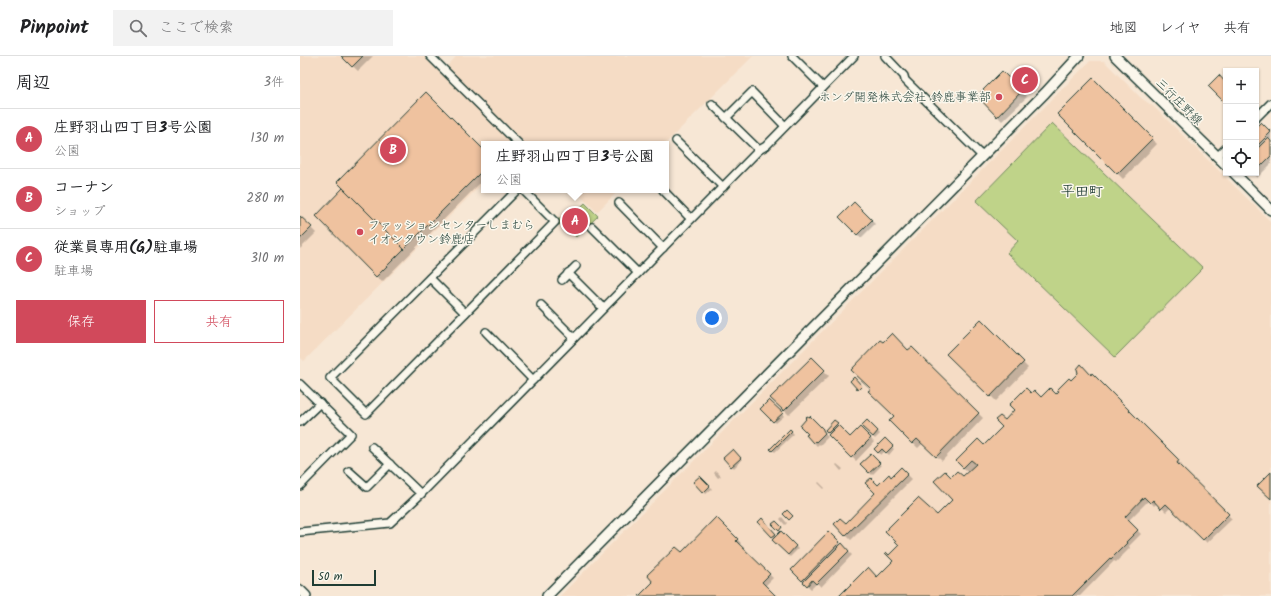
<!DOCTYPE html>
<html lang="ja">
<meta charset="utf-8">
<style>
body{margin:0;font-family:Kalam,"Klee One",sans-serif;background:#f2f2f2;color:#202124}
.controls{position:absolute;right:12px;top:12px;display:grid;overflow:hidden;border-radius:0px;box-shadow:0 1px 3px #0004}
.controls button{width:36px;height:36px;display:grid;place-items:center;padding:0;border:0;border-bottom:1px solid #e0e0e0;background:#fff;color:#202124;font:20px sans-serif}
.scale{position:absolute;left:12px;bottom:10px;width:64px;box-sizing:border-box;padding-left:4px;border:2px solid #1f3d34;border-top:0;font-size:11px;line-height:14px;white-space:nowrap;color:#1f3d34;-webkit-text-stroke:3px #fbf7ec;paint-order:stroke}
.you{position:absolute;left:412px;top:262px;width:14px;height:14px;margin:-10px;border:3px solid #fff;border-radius:50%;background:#1a73e8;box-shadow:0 0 0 6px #1a73e833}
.badge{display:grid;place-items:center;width:26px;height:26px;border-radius:50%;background:#d1495b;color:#fff;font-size:13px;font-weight:700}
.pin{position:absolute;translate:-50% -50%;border:2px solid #fff;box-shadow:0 1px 4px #0006}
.popup{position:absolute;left:181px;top:85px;width:188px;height:52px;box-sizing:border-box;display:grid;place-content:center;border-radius:0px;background:#fff;filter:drop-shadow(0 1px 3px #0005);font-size:13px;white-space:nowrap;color:#757577}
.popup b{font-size:15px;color:#202124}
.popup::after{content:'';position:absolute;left:50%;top:100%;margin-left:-8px;border:8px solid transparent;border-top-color:#fff}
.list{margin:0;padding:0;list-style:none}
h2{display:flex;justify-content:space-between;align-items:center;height:52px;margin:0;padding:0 16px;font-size:17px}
h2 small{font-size:13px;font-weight:400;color:#757577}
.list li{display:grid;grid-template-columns:26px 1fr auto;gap:12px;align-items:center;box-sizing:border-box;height:60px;padding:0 16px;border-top:1px solid #e0e0e0}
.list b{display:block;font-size:15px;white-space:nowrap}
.list p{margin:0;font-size:13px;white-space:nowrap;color:#757577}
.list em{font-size:13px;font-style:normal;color:#757577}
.actions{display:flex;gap:8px;padding:12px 16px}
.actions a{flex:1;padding:9px 0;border:1px solid #d1495b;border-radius:0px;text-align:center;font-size:14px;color:#d1495b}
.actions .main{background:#d1495b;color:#fff}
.icon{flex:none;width:22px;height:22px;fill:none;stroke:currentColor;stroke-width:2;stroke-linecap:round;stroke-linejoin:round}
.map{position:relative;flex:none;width:971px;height:540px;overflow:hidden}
header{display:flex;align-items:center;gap:24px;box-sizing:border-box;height:56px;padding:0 20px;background:#fff;border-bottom:1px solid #e0e0e0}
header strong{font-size:19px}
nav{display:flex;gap:22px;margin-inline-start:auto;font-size:14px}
.search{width:280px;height:36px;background:#f2f2f2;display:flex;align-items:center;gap:10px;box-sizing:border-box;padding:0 14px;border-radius:0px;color:#757577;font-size:15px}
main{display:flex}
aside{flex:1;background:#fff}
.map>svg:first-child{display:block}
.built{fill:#f5dcc5}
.green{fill:#bfd389;stroke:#6f885e}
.shadow{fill:#0003}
.building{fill:#efc29f;stroke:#1f3d34}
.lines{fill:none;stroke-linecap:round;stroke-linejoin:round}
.street-casing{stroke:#1f3d34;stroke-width:10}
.secondary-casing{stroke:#1f3d34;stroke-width:12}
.street{stroke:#fbf7ec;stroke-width:7}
.secondary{stroke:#fbf7ec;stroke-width:9}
.poi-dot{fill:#d1495b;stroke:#fbf7ec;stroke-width:1.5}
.labels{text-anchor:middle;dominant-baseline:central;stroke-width:3;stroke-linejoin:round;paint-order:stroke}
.poi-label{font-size:12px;fill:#1f3d34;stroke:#fbf7ec;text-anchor:end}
.street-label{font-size:12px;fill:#1f3d34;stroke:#fbf7ec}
.quarter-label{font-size:14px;font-weight:bold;fill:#1f3d34;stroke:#fbf7ec}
</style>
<header>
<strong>Pinpoint</strong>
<div class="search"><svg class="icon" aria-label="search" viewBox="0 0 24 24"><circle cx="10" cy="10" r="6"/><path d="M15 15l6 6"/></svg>ここで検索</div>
<nav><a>地図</a><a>レイヤ</a><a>共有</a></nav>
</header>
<main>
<aside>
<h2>周辺<small>3件</small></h2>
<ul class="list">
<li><span class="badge">A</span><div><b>庄野羽山四丁目3号公園</b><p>公園</p></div><em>130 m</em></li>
<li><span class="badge">B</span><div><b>コーナン</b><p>ショップ</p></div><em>280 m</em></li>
<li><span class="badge">C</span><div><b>従業員専用(G)駐車場</b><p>駐車場</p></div><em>310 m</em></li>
</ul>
<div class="actions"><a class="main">保存</a><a>共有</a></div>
</aside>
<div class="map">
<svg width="971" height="540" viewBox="0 0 971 540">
<rect width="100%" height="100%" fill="#f7e7d5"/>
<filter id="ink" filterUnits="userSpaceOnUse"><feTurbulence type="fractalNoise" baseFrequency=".025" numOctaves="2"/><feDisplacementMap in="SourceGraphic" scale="8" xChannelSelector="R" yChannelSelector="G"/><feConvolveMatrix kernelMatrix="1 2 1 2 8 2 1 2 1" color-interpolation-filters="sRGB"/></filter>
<g filter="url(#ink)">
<g class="built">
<polygon points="0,0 124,0 141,16 157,0 453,0 365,88 227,88 225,86 222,88 184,88 184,126 4,305 0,301"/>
<polygon points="790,5 804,5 841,42 854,51 971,166 971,540 260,540"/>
<polygon points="274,134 319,134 297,156"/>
</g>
<g class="green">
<polygon points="752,67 903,212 815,301 707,197 718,185 676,145"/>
<polygon points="285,147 298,160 276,181 263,168 258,169 257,162 269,162"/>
</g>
<g class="shadow">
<polygon points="42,0 73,0 58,15"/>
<polygon points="702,16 727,41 702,65 678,40"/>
<polygon points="793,24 857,88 823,123 758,58"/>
<polygon points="961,67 971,77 971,83 969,85 971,86 971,108 957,122 952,117 956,117 956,73"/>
<polygon points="184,96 184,123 82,226 17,160"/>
<polygon points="554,147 575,168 561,182 540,161"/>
<polygon points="0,161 16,177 0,193"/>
<polygon points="681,264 728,312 696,345 648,298"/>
<polygon points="612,292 683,362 642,405 623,387 618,392 590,365 595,360 608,295"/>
<polygon points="512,302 529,320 489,359 472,342"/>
<polygon points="792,319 882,409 880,411 932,463 907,487 871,451 866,456 857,447 854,450 849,444 828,465 841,478 829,490 830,492 816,506 814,505 780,540 541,540 577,522 594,505 589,500 637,460 653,444 651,422 663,422 668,416 657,405 684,391 703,371 705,365 731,339 741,342 756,339 771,325"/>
<polygon points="469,345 484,360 476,367 462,353"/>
<polygon points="510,361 526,378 526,379 528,381 520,389 519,388 517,390 507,379 509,378"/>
<polygon points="534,365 538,369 537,370 550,383 560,372 574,386 556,405 529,379 530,378 526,374"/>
<polygon points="567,365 580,378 575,383 563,370"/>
<polygon points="490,374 494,378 475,396 471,393"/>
<polygon points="585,384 594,393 589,399 585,395 581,399 576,393"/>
<polygon points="433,395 442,404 434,412 425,402"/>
<polygon points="571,399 581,410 572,419 562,408"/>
<polygon points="537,408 543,413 541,415 536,409"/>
<polygon points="601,412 612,423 551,484 535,468 546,469 577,437 578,430 591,422"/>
<polygon points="416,415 421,420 418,422 414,417"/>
<polygon points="400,421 412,433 406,438 395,426"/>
<polygon points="519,426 525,432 524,433 518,427"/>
<polygon points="482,461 487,467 485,469 480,463"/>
<polygon points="416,463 441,487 439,489 473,522 465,530 475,540 341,540"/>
<polygon points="464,465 477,480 481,477 498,493 490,501 474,484 475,482 459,466"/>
<polygon points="529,477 552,499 521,531 517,527 511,533 492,514"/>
</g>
<g class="building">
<polygon points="41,0 63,0 52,11"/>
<polygon points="702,15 722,35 697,61 677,40"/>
<polygon points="919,19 926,27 926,44 924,46 908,30"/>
<polygon points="793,22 853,82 817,118 757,58"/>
<polygon points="126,36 184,94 184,113 104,193 37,126"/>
<polygon points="961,66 971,76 956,91 956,71"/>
<polygon points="968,82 971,85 971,100 956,115 956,94"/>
<polygon points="43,132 104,193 76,221 16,160"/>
<polygon points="554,146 572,164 557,179 539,161"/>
<polygon points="0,160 12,171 0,183"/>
<polygon points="681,263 724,306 690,341 646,298"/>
<polygon points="592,277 608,294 612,291 679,357 636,401 617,383 612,388 589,365 594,360 568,335 571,333 551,314 580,284 583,286"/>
<polygon points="512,301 525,314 484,355 470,342"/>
<polygon points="781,308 791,319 792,317 879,404 877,407 929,458 903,484 866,448 861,453 853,444 850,447 844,441 825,461 838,474 826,486 827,487 811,503 810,502 772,540 539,540 568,511 577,521 593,505 585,497 586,496 589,499 599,489 585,475 618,442 637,459 652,444 634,425 645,415 651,421 657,415 663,420 676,408 671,404 663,412 656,405 678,383 684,389 702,371 695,364 700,360 705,364 714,354 709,349 726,332 731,337 734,334 741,341 750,332 756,338 759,335 757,334 769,322 771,324 778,317 777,313"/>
<polygon points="554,321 562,330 558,334 550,325"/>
<polygon points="469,344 483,357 473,366 460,353"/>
<polygon points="507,360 509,361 510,360 523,373 523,374 525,377 516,386 515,385 513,387 506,379 508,378 500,370 506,363 505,362"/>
<polygon points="534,364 538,367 528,377 525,374"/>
<polygon points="567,364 578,375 573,381 561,370"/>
<polygon points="538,369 550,381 560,371 571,382 551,402 528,379"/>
<polygon points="490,373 492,375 472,395 470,393"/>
<polygon points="585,382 593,390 586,397 582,393 578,397 574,393"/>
<polygon points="433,393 441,402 431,411 423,402"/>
<polygon points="571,398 580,407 569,417 560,408"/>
<polygon points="601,411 608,418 545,480 534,468 540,462 546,467 575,437 565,427 571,422 578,429 589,418 591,421"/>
<polygon points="971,416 971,443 957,430"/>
<polygon points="400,420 410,430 403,437 393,426"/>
<polygon points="487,454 493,460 489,464 483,458"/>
<polygon points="416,461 438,483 436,485 470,518 462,526 476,540 339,540 353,526 347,519 376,491 382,496"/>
<polygon points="462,462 476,478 472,481 458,466"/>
<polygon points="476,465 482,471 479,475 472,468"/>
<polygon points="481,475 496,490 488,499 472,484"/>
<polygon points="529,475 540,486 502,525 491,514"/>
<polygon points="542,487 549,495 516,528 512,524 507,530 503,526"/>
</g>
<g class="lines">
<g class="street-casing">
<g id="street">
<polyline points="130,0 219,88"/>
<polyline points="492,0 523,31"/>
<polyline points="585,0 604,20 605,24 682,100"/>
<polyline points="412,48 459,94"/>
<polyline points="426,62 452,36 485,70"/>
<polyline points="956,62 971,47"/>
<polyline points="376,85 423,131"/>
<polyline points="918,100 926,92"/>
<polyline points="217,134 30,322 66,358 255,166 223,134"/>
<polyline points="363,134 391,163"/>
<polyline points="319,147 363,192"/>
<polyline points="292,171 338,217"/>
<polyline points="268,217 303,252"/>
<polyline points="130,222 165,257"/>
<polyline points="262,224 276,210"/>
<polyline points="241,249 274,282"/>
<polyline points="186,276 233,324"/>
<polyline points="0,328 51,378 0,430"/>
<polyline points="0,366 20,347"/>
<polyline points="72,391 121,438"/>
<polyline points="49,415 67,431 90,408"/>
<polyline points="0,476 90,467 121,438 459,94 466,90 554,0"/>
</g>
</g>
<g class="secondary-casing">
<g id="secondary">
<polyline points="815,0 926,109"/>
<polyline points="934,117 971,154"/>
<polyline points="0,534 6,540"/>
<polyline points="247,540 745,37 779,0"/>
</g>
</g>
<use href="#street" class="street"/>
<use href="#secondary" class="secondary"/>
</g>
</g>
<g class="poi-dot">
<circle cx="699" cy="41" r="4"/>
<circle cx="60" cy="176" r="4"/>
</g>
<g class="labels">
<g class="poi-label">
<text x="691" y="41">ホンダ開発株式会社 鈴鹿事業部</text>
<text x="68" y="169" text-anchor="start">ファッションセンターしまむら<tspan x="68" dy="14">イオンタウン鈴鹿店</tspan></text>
</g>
<g class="street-label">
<text transform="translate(879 46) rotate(45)">三行庄野線</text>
</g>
<g class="quarter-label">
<text x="782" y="136">平田町</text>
</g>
</g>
</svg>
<div class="controls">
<button>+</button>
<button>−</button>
<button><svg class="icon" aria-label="locate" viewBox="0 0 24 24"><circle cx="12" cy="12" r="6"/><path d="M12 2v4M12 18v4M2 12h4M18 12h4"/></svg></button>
</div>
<div class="scale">50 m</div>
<div class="you"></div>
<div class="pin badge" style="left:275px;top:165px">A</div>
<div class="popup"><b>庄野羽山四丁目3号公園</b>公園</div>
<div class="pin badge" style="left:93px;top:94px">B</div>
<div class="pin badge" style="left:725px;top:24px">C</div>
</div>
</main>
